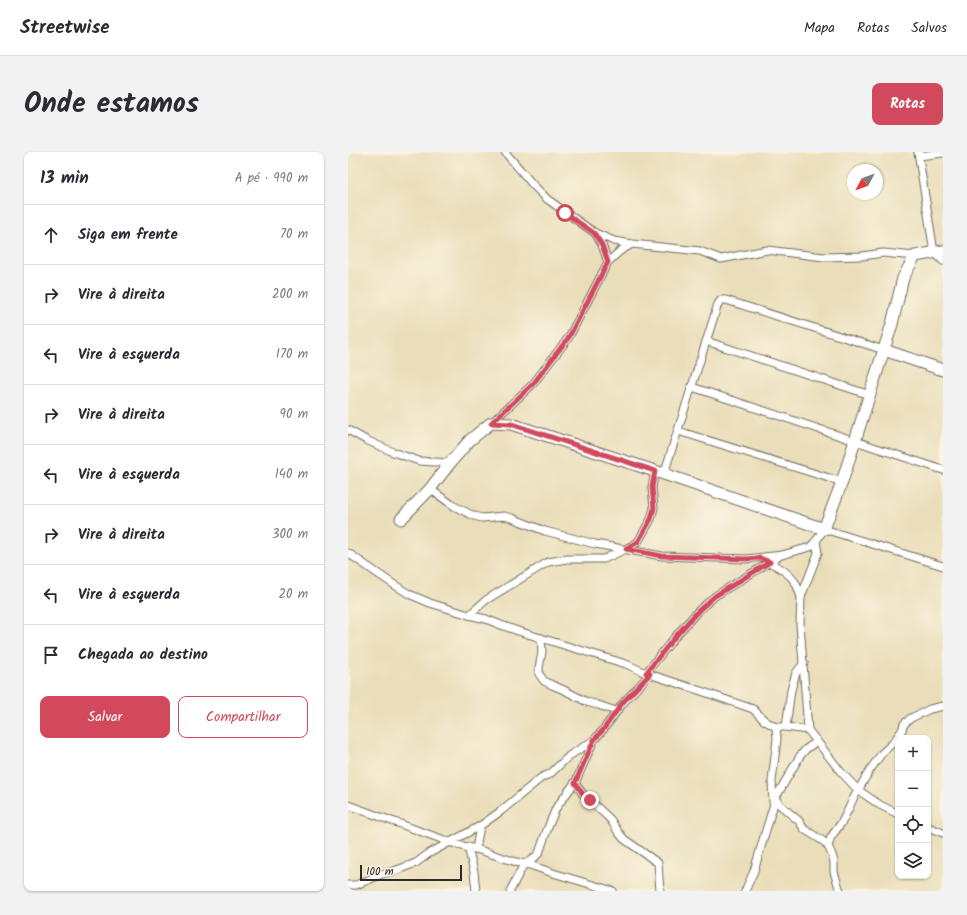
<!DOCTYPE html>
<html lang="pt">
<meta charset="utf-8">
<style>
body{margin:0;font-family:Kalam,sans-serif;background:#f2f2f3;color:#2b2b33}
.controls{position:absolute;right:12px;bottom:12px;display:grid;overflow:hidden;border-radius:8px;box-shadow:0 1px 3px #0004}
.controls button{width:36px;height:36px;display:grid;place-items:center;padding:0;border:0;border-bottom:1px solid #e1e1e2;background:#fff;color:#2b2b33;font:20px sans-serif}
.compass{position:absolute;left:499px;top:12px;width:36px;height:36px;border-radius:50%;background:#fff;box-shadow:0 1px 3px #0004;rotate:229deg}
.scale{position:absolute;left:12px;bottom:10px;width:102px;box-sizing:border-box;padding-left:4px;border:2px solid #2b2b2b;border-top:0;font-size:11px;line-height:14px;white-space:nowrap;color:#2b2b2b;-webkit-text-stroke:3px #fcf5e5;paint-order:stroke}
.stop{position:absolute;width:12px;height:12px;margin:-9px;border:3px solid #d1495b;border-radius:50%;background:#fff}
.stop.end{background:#d1495b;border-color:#fff;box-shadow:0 1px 4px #0008}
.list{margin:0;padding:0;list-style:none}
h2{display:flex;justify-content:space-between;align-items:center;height:52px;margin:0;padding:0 16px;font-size:17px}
h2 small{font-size:13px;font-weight:400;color:#7c7c81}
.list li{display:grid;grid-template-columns:26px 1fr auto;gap:12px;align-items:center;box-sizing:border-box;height:60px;padding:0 16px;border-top:1px solid #e1e1e2}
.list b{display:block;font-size:15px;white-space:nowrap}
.list em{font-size:13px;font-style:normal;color:#7c7c81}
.actions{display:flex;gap:8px;padding:12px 16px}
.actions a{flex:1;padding:9px 0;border:1px solid #d1495b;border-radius:8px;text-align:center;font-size:14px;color:#d1495b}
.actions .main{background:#d1495b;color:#fff}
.icon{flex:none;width:22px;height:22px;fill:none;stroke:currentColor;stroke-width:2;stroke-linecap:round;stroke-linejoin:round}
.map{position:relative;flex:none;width:595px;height:739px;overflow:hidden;border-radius:8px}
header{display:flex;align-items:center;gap:24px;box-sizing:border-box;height:56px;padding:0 20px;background:#fff;border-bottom:1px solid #e1e1e2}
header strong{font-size:19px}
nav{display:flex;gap:22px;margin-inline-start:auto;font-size:14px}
.intro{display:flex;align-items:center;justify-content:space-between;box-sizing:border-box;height:96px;padding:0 24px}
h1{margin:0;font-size:28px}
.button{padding:10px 18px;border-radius:8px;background:#d1495b;color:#fff;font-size:14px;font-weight:700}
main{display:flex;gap:24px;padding:0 24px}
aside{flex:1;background:#fff;border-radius:8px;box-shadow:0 1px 3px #0004}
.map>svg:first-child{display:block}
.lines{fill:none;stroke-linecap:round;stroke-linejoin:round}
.street-casing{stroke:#6e6a5d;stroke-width:9}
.secondary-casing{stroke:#6e6a5d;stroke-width:13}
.street{stroke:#fff;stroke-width:7}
.secondary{stroke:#fff;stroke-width:11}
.route{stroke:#d1495b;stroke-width:5}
</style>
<header>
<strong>Streetwise</strong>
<nav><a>Mapa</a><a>Rotas</a><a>Salvos</a></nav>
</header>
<div class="intro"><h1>Onde estamos</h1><a class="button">Rotas</a></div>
<main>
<aside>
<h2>13 min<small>A pé · 990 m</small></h2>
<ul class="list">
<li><svg class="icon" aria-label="ahead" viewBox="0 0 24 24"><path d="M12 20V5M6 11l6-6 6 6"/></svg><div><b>Siga em frente</b></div><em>70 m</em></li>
<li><svg class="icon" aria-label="right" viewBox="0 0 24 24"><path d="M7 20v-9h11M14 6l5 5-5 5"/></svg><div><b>Vire à direita</b></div><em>200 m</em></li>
<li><svg class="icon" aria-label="left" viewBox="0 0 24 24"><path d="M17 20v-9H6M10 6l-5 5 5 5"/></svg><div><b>Vire à esquerda</b></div><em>170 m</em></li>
<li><svg class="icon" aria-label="right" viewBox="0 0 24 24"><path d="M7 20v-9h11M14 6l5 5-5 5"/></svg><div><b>Vire à direita</b></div><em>90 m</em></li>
<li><svg class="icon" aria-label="left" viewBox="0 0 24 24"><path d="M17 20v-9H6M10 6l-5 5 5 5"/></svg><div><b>Vire à esquerda</b></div><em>140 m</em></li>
<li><svg class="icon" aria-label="right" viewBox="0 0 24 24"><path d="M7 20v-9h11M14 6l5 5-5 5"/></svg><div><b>Vire à direita</b></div><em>300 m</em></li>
<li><svg class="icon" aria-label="left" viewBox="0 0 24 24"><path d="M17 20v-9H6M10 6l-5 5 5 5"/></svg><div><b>Vire à esquerda</b></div><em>20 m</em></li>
<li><svg class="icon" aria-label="arrive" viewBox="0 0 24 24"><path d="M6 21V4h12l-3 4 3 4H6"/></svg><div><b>Chegada ao destino</b></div></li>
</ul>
<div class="actions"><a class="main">Salvar</a><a>Compartilhar</a></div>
</aside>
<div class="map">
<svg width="595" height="739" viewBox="0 0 595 739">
<rect width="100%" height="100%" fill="#fcf5e5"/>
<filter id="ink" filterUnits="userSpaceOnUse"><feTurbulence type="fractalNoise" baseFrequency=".025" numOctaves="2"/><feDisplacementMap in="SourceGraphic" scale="8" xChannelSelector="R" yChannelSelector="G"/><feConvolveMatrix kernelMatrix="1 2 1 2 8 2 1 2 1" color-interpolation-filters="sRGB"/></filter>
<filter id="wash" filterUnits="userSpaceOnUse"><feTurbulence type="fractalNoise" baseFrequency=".012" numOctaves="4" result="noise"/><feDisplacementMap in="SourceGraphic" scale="16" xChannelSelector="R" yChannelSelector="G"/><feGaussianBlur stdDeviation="0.9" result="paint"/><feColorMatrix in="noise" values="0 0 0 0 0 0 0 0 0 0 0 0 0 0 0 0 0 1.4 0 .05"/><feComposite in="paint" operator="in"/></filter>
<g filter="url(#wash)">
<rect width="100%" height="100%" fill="#eadeba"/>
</g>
<g filter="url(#ink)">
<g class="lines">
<g class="street-casing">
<g id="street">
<polyline points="157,0 185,33 199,47 247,81 266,89 284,92 352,99 373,107 419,98 476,105 514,104 535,101 567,104"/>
<polyline points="570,0 586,100 595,109"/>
<polyline points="571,4 595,1"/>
<polyline points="247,81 254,93 260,110"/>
<polyline points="358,189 522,243"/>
<polyline points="344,235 595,318"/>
<polyline points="143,271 185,232 221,185 260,110 272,99 284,92"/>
<polyline points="0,278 18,288 45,300 71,309 102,311"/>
<polyline points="330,279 494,330"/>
<polyline points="316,322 370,152 373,148 378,148 536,198"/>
<polyline points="82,337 106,354 126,364 134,366 156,364 164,366 197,379 247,392 314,404 398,407 434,403 462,395 468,389 476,377 595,414"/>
<polyline points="0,401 42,430 61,442 82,451 121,463 138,467 153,473 170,479 278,512 298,521 353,539 405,557 417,569 428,575 438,575 460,578 493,620 510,638 532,653 550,662"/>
<path d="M419 409C430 414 440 420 447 430 450 435 451 440 453 445"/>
<polyline points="121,463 138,448 200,410 219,407 256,407 278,397 290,390 303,367 306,356 304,335 307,319"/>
<polyline points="193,486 194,500 191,516 191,522 196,529 204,533 216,538 239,550 250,553 268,559"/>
<polyline points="298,521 326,486 350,459 367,444 430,405"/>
<polyline points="438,575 443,538 448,521 456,511"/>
<polyline points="460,578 452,472 453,445 470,401 468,389"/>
<polyline points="227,631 235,642 262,667 271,681 276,687 310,711 312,739"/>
<polyline points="428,645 432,653 451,669 456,677 459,679 475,689 480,694 484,703 486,710 486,720 492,739"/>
<polyline points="425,650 424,629 429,587 428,575"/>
<polyline points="0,653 110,693 128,697 168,710 182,713 205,721 265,739"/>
<polyline points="580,675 595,681"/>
<polyline points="480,694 483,685 494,670 501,656 505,647 522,618 534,601 545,591 554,578 556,572 563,566 582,557 595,554"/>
<polyline points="120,695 126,720 128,739"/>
<polyline points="128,697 132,674"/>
<polyline points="0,733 8,733 34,722 46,719 68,711 80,702 132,674 153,659 194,625 202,622 221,604 246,588"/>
<polyline points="162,739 176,712 184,708 191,701 199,678 208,656 228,629 246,588 255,578 275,551 302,522"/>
<polyline points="397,739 406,719 415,688 428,645 452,604 458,597 468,590"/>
</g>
</g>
<g class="secondary-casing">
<g id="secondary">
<polyline points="536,198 595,218"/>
<polyline points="53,367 82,337 102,311 122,288 143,271 163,272 316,322 476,377 494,330 544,172 555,126 567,104 595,99"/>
</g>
</g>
<use href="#street" class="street"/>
<use href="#secondary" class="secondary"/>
</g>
</g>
<g class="lines" filter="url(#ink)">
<polyline class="route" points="217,61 246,81 254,93 260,110 221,185 185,232 143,271 163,272 307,319 304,335 306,356 303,367 290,390 278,397 314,404 398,407 412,406 422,410 367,444 350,459 326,486 298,521 302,522 275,550 255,578 246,588 227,631 235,642 242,648"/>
</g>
</svg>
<div class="controls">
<button>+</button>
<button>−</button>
<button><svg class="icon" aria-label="locate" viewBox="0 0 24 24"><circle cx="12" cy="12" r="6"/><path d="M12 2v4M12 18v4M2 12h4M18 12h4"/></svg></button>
<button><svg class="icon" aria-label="layers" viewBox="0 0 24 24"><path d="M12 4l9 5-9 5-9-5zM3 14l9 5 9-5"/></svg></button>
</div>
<svg class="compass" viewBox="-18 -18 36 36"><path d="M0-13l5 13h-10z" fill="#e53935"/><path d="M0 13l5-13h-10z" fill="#7c7c81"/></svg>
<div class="scale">100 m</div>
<div class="stop" style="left:217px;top:61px"></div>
<div class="stop end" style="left:242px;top:648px"></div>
</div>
</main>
